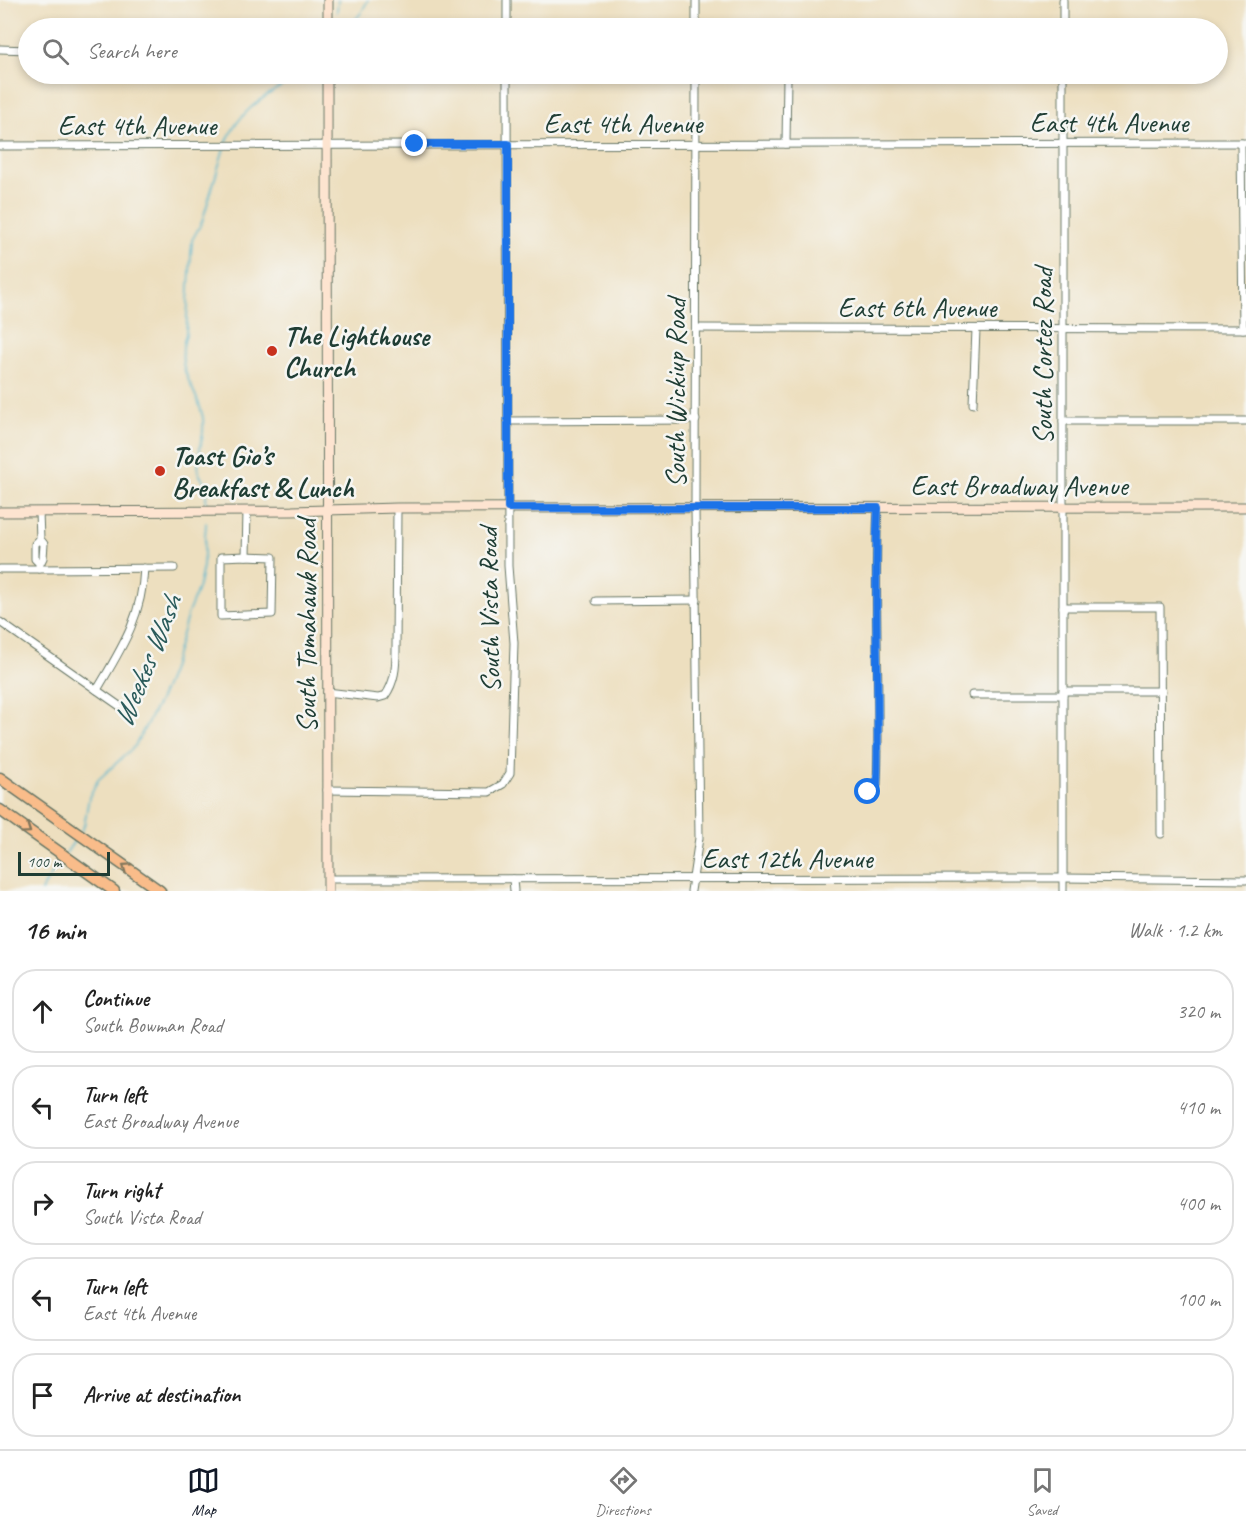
<!DOCTYPE html>
<meta charset="utf-8">
<style>
body{margin:0;font-family:Caveat,sans-serif;background:#f2f2f2;color:#222}
.scale{position:absolute;left:18px;bottom:15px;width:92px;box-sizing:border-box;padding-left:6px;border:3px solid #1f3d34;border-top:0;font-size:16px;line-height:21px;white-space:nowrap;color:#1f3d34;-webkit-text-stroke:4px #f6f6f2;paint-order:stroke}
.stop{position:absolute;width:18px;height:18px;margin:-14px;border:4px solid #1a73e8;border-radius:50%;background:#fff}
.stop.end{background:#1a73e8;border-color:#fff;box-shadow:0 2px 6px #0008}
.list{margin:0;padding:0;list-style:none}
h2{display:flex;justify-content:space-between;align-items:center;height:78px;margin:0;padding:0 24px;font-size:26px}
h2 small{font-size:20px;font-weight:400;color:#767676}
.list li{display:grid;grid-template-columns:39px 1fr auto;gap:18px;align-items:center;box-sizing:border-box;height:84px;margin:0 12px 12px;padding:0 12px;border:2px solid #e0e0e0;border-radius:24px}
.list b{display:block;font-size:22px;white-space:nowrap}
.list p{margin:0;font-size:20px;white-space:nowrap;color:#767676}
.list em{font-size:20px;font-style:normal;color:#767676}
.icon{flex:none;width:33px;height:33px;fill:none;stroke:currentColor;stroke-width:2;stroke-linecap:round;stroke-linejoin:round}
.map{position:relative;flex:none;width:1246px;height:891px;overflow:hidden}
.search{position:absolute;background:#fff;box-shadow:0 3px 9px #0003;left:18px;right:18px;top:18px;height:66px;display:flex;align-items:center;gap:15px;box-sizing:border-box;padding:0 21px;border-radius:33px;color:#767676;font-size:22px}
.sheet{height:558px;background:#fff}
nav{display:flex;justify-content:space-around;align-items:center;box-sizing:border-box;height:84px;border-top:2px solid #e0e0e0;background:#fff;font-size:16px;color:#767676}
nav a{display:grid;justify-items:center;gap:3px}
nav .on{color:#111827}
.map>svg:first-child{display:block}
.lines{fill:none;stroke-linecap:round;stroke-linejoin:round}
.stream{stroke:#50b5cf;stroke-width:1.5}
.minor-casing{stroke:#677665;stroke-width:9}
.secondary-casing{stroke:#677665;stroke-width:11}
.primary-casing{stroke:#677665;stroke-width:13}
.minor{stroke:#fff;stroke-width:7}
.secondary{stroke:#fde4d0;stroke-width:9}
.primary{stroke:#f9bc8a;stroke-width:10}
.oneway{stroke:#81765b}
.route{stroke:#1a73e8;stroke-width:8}
.poi-dot{fill:#c8321e;stroke:#f6f6f2;stroke-width:2}
.labels{text-anchor:middle;dominant-baseline:central;stroke-width:5;stroke-linejoin:round;paint-order:stroke}
.street-label{font-size:28px;fill:#1f3d34;stroke:#f6f6f2}
.poi-label{font-size:28px;font-weight:bold;fill:#1f3d34;stroke:#f6f6f2;text-anchor:start}
.water-label{font-size:30px;font-style:italic;fill:#2b5b5b;stroke:#f6f6f2}
</style>
<div class="map">
<svg width="1246" height="891" viewBox="0 0 1246 891">
<rect width="100%" height="100%" fill="#f6f6f2"/>
<filter id="ink" filterUnits="userSpaceOnUse"><feTurbulence type="fractalNoise" baseFrequency=".0167" numOctaves="2"/><feDisplacementMap in="SourceGraphic" scale="12" xChannelSelector="R" yChannelSelector="G"/><feConvolveMatrix kernelMatrix="1 2 1 2 8 2 1 2 1" color-interpolation-filters="sRGB"/></filter>
<filter id="wash" filterUnits="userSpaceOnUse"><feTurbulence type="fractalNoise" baseFrequency=".008" numOctaves="4" result="noise"/><feDisplacementMap in="SourceGraphic" scale="24" xChannelSelector="R" yChannelSelector="G"/><feGaussianBlur stdDeviation="1.35" result="paint"/><feColorMatrix in="noise" values="0 0 0 0 0 0 0 0 0 0 0 0 0 0 0 0 0 1.4 0 .05"/><feComposite in="paint" operator="in"/></filter>
<g filter="url(#wash)">
<rect width="100%" height="100%" fill="#eddfbf"/>
<g class="lines">
<g class="stream">
<polyline points="337,12 338,0"/>
<polyline points="348,28 361,13 368,0"/>
<path d="M226 144C238 109 272 91 303 74"/>
<path d="M206 504C206 499 207 491 206 486 205 481 200 478 199 473 195 455 206 436 203 418 196 383 174 374 186 334L192 240 202 222 224 148"/>
<polyline points="81,831 84,826 89,797 98,780 135,746 159,701 171,672 188,613 199,586 203,566 206,523"/>
<polyline points="66,853 77,837"/>
<polyline points="41,891 61,859"/>
</g>
</g>
</g>
<g filter="url(#ink)">
<g class="lines">
<g class="minor-casing">
<g id="minor">
<polyline points="696,0 696,28"/>
<polyline points="507,28 507,0"/>
<polyline points="1063,28 1063,0"/>
<polyline points="0,49 28,50"/>
<polyline points="1063,74 1063,891"/>
<polyline points="1241,143 1243,329"/>
<polyline points="786,144 787,77"/>
<polyline points="0,146 1246,143"/>
<polyline points="696,328 1246,329"/>
<polyline points="973,404 976,329"/>
<polyline points="508,421 696,420"/>
<polyline points="1063,421 1246,421"/>
<polyline points="39,512 40,539 44,544 43,558 40,564 35,559 35,544 40,539"/>
<polygon points="246,556 273,557 272,614 221,616 221,557"/>
<polyline points="246,556 247,511"/>
<polyline points="0,569 39,569 39,566"/>
<polyline points="39,569 174,568"/>
<polyline points="596,601 697,600"/>
<polyline points="1063,607 1160,607 1161,834"/>
<polyline points="0,622 121,707"/>
<path d="M97 690C121 649 142 618 144 568"/>
<polyline points="1063,691 1162,691"/>
<path d="M327 692 378 698 385 696C395 682 396 667 396 650L397 508"/>
<polyline points="972,695 1063,695"/>
<polyline points="327,790 489,792 503,784 510,773 514,643 508,566 507,74"/>
<path d="M868 793 877 785C881 693 873 601 878 508"/>
<polyline points="328,879 1063,878 1246,880"/>
<polyline points="513,879 514,891"/>
<polyline points="691,891 699,838 695,508 696,74"/>
</g>
</g>
<g class="secondary-casing">
<g id="secondary">
<polyline points="328,28 328,0"/>
<polyline points="327,74 328,891"/>
<polyline points="0,512 292,511 397,508 1246,507"/>
</g>
</g>
<g class="primary-casing">
<g id="primary">
<polyline points="0,778 160,891"/>
<polyline points="0,810 114,891"/>
</g>
</g>
<use href="#minor" class="minor"/>
<use href="#secondary" class="secondary"/>
<use href="#primary" class="primary"/>
</g>
<defs><path id="oneway-chevron" d="M-2-3.5L2.5 0L-2 3.5" fill="none" stroke-width="1.6" stroke-linecap="round" stroke-linejoin="round" transform="scale(1.5)"/></defs>
<g class="oneway">
<use href="#oneway-chevron" transform="translate(27 830) rotate(35)"/>
<use href="#oneway-chevron" transform="translate(126 867) rotate(-145)"/>
</g>
</g>
<g class="lines" filter="url(#ink)">
<path class="route" d="M415 144H508V508H878C873 600 880 693 877 785L868 792"/>
</g>
<g class="poi-dot">
<circle cx="272" cy="351" r="6"/>
<circle cx="160" cy="471" r="6"/>
</g>
<g class="labels">
<g class="street-label">
<text x="1109" y="122">East 4th Avenue</text>
<text x="623" y="123">East 4th Avenue</text>
<text x="137" y="125">East 4th Avenue</text>
<text x="917" y="307">East 6th Avenue</text>
<text transform="translate(1042 356) rotate(-90)">South Cortez Road</text>
<text transform="translate(675 393) rotate(-90)">South Wickiup Road</text>
<text x="1019" y="485">East Broadway Avenue</text>
<text transform="translate(489 610) rotate(-91)">South Vista Road</text>
<text transform="translate(306 626) rotate(-90)">South Tomahawk Road</text>
<text x="787" y="858">East 12th Avenue</text>
</g>
<g class="poi-label">
<text x="284" y="335">The Lighthouse<tspan x="284" dy="32">Church</tspan></text>
<text x="172" y="455">Toast Gio’s<tspan x="172" dy="32">Breakfast &amp; Lunch</tspan></text>
</g>
<g class="water-label">
<text transform="translate(147 661) rotate(-68)">Weekes Wash</text>
</g>
</g>
</svg>
<div class="scale">100 m</div>
<div class="stop" style="left:868px;top:792px"></div>
<div class="stop end" style="left:415px;top:144px"></div>
<div class="search"><svg class="icon" aria-label="search" viewBox="0 0 24 24"><circle cx="10" cy="10" r="6"/><path d="M15 15l6 6"/></svg>Search here</div>
</div>
<section class="sheet">
<h2>16 min<small>Walk · 1.2 km</small></h2>
<ul class="list">
<li><svg class="icon" aria-label="ahead" viewBox="0 0 24 24"><path d="M12 20V5M6 11l6-6 6 6"/></svg><div><b>Continue</b><p>South Bowman Road</p></div><em>320 m</em></li>
<li><svg class="icon" aria-label="left" viewBox="0 0 24 24"><path d="M17 20v-9H6M10 6l-5 5 5 5"/></svg><div><b>Turn left</b><p>East Broadway Avenue</p></div><em>410 m</em></li>
<li><svg class="icon" aria-label="right" viewBox="0 0 24 24"><path d="M7 20v-9h11M14 6l5 5-5 5"/></svg><div><b>Turn right</b><p>South Vista Road</p></div><em>400 m</em></li>
<li><svg class="icon" aria-label="left" viewBox="0 0 24 24"><path d="M17 20v-9H6M10 6l-5 5 5 5"/></svg><div><b>Turn left</b><p>East 4th Avenue</p></div><em>100 m</em></li>
<li><svg class="icon" aria-label="arrive" viewBox="0 0 24 24"><path d="M6 21V4h12l-3 4 3 4H6"/></svg><div><b>Arrive at destination</b></div></li>
</ul>
</section>
<nav>
<a class="on"><svg class="icon" aria-label="map" viewBox="0 0 24 24"><path d="M3 6l6-2 6 2 6-2v14l-6 2-6-2-6 2zM9 4v14M15 6v14"/></svg>Map</a>
<a><svg class="icon" aria-label="directions" viewBox="0 0 24 24"><path d="M12 3l9 9-9 9-9-9zM9 14v-3h6M13 9l2 2-2 2"/></svg>Directions</a>
<a><svg class="icon" aria-label="saved" viewBox="0 0 24 24"><path d="M7 4h10v16l-5-4-5 4z"/></svg>Saved</a>
</nav>
